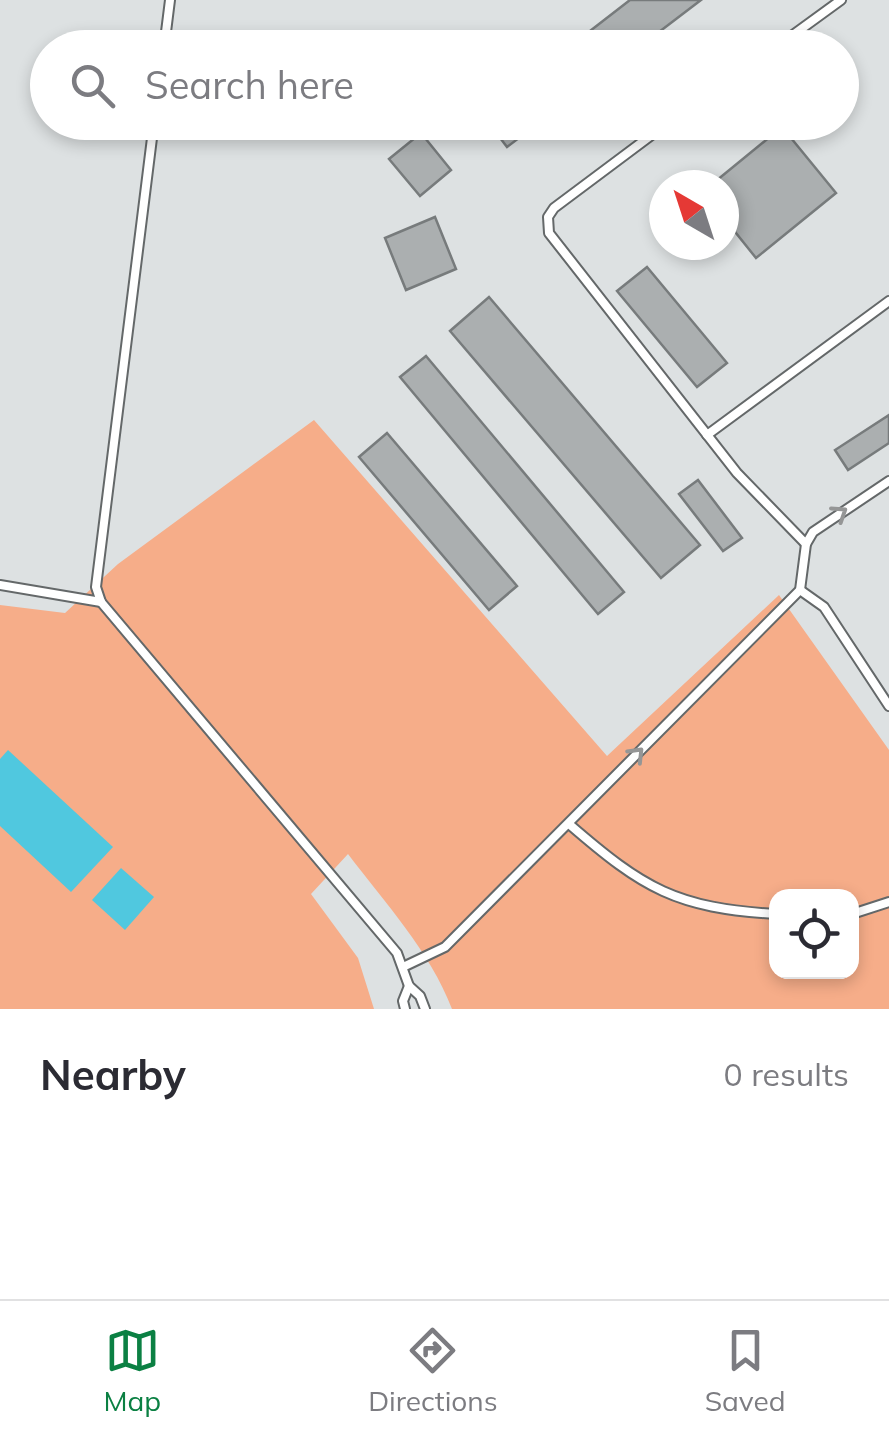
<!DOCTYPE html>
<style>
body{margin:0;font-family:Mulish,sans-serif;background:#f7f7f7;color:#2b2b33}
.controls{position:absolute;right:30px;bottom:30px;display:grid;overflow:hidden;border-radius:20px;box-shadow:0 5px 15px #0003}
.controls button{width:90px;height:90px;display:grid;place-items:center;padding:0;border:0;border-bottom:2px solid #e1e1e2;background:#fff;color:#2b2b33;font:50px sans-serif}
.compass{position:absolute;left:649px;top:170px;width:90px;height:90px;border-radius:50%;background:#fff;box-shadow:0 5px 15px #0003;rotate:321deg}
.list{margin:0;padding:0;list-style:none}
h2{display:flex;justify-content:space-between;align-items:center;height:130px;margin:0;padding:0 40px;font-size:42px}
h2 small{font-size:32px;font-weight:400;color:#7c7c81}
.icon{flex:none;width:55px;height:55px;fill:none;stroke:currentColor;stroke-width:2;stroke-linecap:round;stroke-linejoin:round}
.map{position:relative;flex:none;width:889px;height:1009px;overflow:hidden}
.search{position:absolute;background:#fff;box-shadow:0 5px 15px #0003;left:30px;right:30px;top:30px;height:110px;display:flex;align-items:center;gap:25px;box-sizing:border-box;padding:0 35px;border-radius:55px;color:#7c7c81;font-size:38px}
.sheet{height:290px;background:#fff}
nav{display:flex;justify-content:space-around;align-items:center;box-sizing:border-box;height:140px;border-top:2px solid #e1e1e2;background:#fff;font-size:28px;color:#7c7c81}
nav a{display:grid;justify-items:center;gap:5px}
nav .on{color:#0b8043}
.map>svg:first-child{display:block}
.green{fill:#f6ad89;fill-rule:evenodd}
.water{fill:#50c8df}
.building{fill:#abafb0;stroke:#777b7c;stroke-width:2.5}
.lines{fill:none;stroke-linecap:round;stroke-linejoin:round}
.lane-casing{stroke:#646869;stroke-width:12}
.lane{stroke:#fff;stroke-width:8}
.oneway{stroke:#959696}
</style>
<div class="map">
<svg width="889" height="1009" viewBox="0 0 889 1009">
<rect width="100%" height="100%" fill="#dde1e2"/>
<path class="green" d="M314 420 607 756 779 595 889 750V1009H452C430 951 385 903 348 854L311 894 358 958 374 1009H0V605L65 613 118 564ZM776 896H852V972H776Z"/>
<g class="water">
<polygon points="8,750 113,847 71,892 0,826 0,759"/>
<polygon points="121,868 154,897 125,930 92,900"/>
</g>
<g class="building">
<polygon points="630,0 701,0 638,48 568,48"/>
<polygon points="488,122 540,122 507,147"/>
<polygon points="782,127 836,193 756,258 724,218 724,185 711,185"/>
<polygon points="421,133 451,170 420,196 389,159"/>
<polygon points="435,217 456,269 406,290 385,238"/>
<polygon points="647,267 727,363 697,387 617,291"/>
<polygon points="489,297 700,545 661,578 450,331"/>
<polygon points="426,356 624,592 598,614 400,377"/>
<polygon points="889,415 889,443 848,470 835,450"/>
<polygon points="387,433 517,586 489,610 359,457"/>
<polygon points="698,480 742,538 723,551 679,494"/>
</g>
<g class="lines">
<g class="lane-casing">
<g id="lane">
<polyline points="164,48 170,0"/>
<polyline points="775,48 841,0"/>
<polyline points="154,122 96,587 101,602 397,953 409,986 420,996 425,1009"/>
<polyline points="669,122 554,208 548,217 549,233 737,473 806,544"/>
<polyline points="707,435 889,301"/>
<polyline points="0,585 101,602"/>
<polyline points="800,590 824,607 889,706"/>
<path d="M569 824C644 889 676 908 776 914"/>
<polyline points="852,914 889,902"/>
<polyline points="403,967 445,947 800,590 806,544 813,532 889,481"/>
<polyline points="405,1009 403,1001 409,986"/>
</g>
</g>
<use href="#lane" class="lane"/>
</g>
<defs><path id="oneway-chevron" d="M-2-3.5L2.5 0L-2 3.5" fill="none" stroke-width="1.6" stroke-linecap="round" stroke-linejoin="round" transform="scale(2.5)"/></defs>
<g class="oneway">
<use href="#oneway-chevron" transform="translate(840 513) rotate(-33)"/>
<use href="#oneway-chevron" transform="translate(637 754) rotate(-46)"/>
</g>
</svg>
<div class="controls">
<button><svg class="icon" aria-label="locate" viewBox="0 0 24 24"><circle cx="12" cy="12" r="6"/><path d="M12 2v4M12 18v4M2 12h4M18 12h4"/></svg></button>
</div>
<svg class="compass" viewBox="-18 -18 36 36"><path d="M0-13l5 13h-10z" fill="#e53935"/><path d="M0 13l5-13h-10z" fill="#7c7c81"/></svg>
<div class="search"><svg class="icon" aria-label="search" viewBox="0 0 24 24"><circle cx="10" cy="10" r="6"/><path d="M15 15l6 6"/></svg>Search here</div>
</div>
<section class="sheet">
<h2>Nearby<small>0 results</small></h2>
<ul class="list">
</ul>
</section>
<nav>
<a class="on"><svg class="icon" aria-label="map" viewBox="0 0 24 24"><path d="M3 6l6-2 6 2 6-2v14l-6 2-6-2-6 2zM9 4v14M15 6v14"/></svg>Map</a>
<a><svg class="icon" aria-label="directions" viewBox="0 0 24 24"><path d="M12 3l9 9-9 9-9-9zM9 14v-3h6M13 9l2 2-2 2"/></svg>Directions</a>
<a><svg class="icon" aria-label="saved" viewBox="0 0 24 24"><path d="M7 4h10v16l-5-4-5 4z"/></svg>Saved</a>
</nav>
